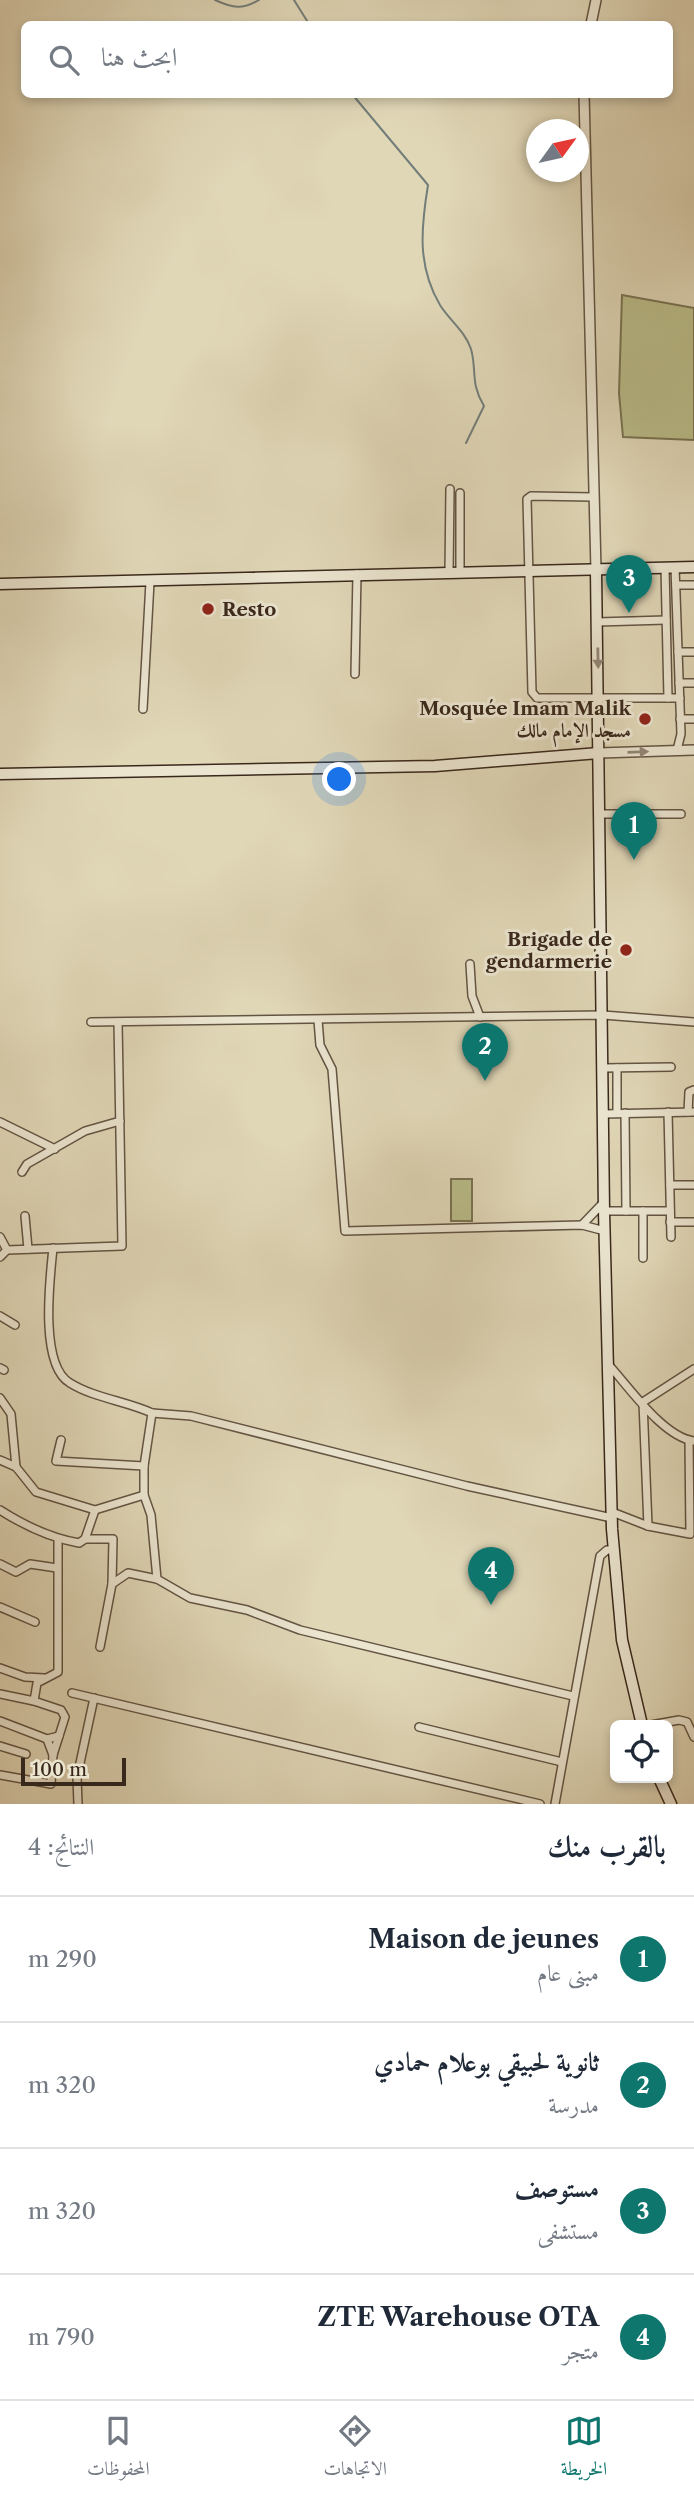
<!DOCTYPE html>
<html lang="ar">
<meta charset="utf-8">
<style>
body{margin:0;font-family:"Libre Caslon Text",Amiri,serif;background:#f6f6f7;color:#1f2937;direction:rtl}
.controls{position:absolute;right:21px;bottom:21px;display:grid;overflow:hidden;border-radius:10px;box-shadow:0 4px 10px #0003}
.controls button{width:63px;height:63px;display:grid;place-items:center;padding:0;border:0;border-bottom:2px solid #e0e1e3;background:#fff;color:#1f2937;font:35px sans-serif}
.compass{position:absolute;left:526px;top:119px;width:63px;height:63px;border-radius:50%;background:#fff;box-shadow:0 4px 10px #0003;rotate:57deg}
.scale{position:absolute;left:21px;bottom:18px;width:105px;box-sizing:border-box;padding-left:7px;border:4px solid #39281c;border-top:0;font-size:19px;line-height:24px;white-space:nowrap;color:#39281c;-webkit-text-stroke:5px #ebe5d0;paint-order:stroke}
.you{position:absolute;left:340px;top:780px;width:24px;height:24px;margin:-18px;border:5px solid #fff;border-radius:50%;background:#1a73e8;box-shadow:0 0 0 10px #1a73e833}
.badge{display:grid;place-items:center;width:46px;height:46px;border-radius:50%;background:#0f766e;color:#fff;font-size:23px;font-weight:700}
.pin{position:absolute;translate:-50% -58px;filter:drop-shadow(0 2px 4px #0008)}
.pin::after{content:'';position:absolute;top:37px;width:24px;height:21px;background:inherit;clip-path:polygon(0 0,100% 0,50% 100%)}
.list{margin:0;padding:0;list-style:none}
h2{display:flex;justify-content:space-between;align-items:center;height:91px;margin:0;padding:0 28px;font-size:30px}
h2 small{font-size:23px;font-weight:400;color:#747a83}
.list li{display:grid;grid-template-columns:46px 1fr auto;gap:21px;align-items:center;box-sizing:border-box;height:126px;padding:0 28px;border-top:2px solid #e0e1e3}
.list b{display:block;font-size:26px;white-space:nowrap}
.list p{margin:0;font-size:23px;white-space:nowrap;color:#747a83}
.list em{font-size:23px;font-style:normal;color:#747a83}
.icon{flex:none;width:38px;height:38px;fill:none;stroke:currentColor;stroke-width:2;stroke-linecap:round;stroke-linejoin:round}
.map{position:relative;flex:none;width:694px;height:1804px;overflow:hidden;direction:ltr}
.search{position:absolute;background:#fff;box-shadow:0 4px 10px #0003;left:21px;right:21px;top:21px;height:77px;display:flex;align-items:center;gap:18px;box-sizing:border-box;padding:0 24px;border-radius:10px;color:#747a83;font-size:26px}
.sheet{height:595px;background:#fff}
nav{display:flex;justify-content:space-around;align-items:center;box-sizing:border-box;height:98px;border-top:2px solid #e0e1e3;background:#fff;font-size:19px;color:#747a83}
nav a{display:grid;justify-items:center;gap:4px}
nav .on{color:#0f766e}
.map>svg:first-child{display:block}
.pitch{fill:#b9bc89;stroke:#797252;stroke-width:2}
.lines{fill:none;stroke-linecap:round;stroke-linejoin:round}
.stream{stroke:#737e7a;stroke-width:2}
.minor-casing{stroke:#635443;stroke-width:10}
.tertiary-casing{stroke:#635443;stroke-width:12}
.secondary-casing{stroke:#39281c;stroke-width:13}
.minor{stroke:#ebe5d0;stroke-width:7}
.tertiary{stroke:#ebe5d0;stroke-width:9}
.secondary{stroke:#ebe5d0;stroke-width:10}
.oneway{fill:#928676}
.poi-dot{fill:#8f2418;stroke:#ebe5d0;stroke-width:2.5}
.labels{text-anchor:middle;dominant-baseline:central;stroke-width:6;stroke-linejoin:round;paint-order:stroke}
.poi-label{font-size:19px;font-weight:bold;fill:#39281c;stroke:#ebe5d0;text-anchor:end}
</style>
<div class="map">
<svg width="694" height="1804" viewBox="0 0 694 1804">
<rect width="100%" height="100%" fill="#e0d7b7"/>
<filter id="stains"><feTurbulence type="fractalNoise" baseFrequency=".00286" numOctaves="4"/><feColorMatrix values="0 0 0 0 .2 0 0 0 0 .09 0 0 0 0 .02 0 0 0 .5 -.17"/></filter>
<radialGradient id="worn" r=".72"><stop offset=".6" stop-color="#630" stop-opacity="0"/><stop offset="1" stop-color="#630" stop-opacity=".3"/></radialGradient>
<g class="pitch">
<polygon points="622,295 694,308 694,440 623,437 619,393"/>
<rect x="451" y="1179" width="21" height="42"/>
</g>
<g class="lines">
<g class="stream">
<path d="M215 0C233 8 242 10 259 0"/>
<polyline points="294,0 309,24"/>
<path d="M352 94 428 185C421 228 417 266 440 305 450 321 465 331 471 349 477 370 470 383 484 406L466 443"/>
</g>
<g class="minor-casing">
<g id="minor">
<polyline points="593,497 531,496 527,499 532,692 537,698 680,698"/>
<polyline points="675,567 681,734 677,750"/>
<polyline points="665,568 668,698"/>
<polyline points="449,573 450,489"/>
<polyline points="460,573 460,493"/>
<polyline points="676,585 694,585"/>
<polyline points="597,622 666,620"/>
<polyline points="678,652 694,652"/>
<polyline points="355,674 357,574"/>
<polyline points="679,683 694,683"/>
<polyline points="143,709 150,582"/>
<polyline points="680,719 694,719"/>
<polyline points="600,814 681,814"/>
<polyline points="470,964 472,996 480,1017"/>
<polyline points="318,1020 320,1045 332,1069 345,1231 582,1225 605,1231"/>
<polyline points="91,1022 603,1015 694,1022"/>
<polyline points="604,1068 671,1067"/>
<polyline points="668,1112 671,1237"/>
<polyline points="688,1112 689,1092 694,1090"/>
<polyline points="617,1113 617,1068"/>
<polyline points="625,1113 626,1211"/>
<polyline points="604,1114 694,1112"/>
<polyline points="0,1122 55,1149"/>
<polyline points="22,1172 27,1164 85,1131 120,1121"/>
<polyline points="670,1185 694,1185"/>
<polyline points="604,1211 670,1211"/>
<polyline points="643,1211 643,1258"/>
<polyline points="25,1216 28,1249"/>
<polyline points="670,1222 694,1222"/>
<polyline points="582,1225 604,1202"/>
<polyline points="0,1237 7,1250"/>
<path d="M53 1248C50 1278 39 1365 70 1383 94 1398 126 1401 152 1413L144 1466V1495"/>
<polyline points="0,1257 7,1250 122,1246 118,1022"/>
<polyline points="0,1316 15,1325"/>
<path d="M608 1364C629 1387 663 1437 694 1441"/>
<polyline points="0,1368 4,1370"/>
<polyline points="0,1398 11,1414 16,1467"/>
<polyline points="152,1413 191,1416 467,1486 612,1518"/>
<polyline points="61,1440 56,1461 144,1466"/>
<path d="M0 1460 16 1467 36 1492 95 1510 85 1539 79 1543C50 1538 25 1526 0 1510"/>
<polyline points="95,1510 144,1495 151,1515 157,1579"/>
<polyline points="612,1512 648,1526 690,1534 689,1440"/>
<polyline points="648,1526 643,1402 694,1369"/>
<polyline points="85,1539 113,1539 112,1584"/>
<polyline points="0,1564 16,1572 30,1564 57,1568"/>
<polyline points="0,1607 35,1622"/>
<polyline points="100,1647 112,1584 128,1573 157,1579 190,1598 247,1610 300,1630 573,1696"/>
<polyline points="0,1668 25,1677 44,1678"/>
<polyline points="72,1693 540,1804"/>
<polyline points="0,1694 34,1701 37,1683 58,1672 58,1540"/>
<polyline points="0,1721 47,1739"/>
<polyline points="651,1725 679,1720 687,1722 694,1737"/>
<polyline points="419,1727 562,1762"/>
<polyline points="0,1746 26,1754"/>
<polyline points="53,1755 47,1739 59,1736"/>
<polyline points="0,1775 51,1784 53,1755 65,1717 61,1710 34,1701"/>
<polyline points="78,1804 77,1777 94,1698"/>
<polyline points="555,1804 600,1556 607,1550 613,1550"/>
</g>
</g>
<g class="tertiary-casing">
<g id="tertiary">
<polyline points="591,24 596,0"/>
<polyline points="584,94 596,570"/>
<polyline points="599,753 694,750"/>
</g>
</g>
<g class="secondary-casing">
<g id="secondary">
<polyline points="596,570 604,1211 612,1529 622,1640 642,1725"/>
<polyline points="0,584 694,567"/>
<polyline points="0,774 435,766 599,753"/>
<polyline points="659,1778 671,1804"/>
</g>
</g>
<use href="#minor" class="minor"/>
<use href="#tertiary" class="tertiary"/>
<use href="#secondary" class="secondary"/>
</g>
<defs><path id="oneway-solid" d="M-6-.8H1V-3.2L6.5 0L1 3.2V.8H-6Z" transform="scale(1.75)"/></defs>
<g class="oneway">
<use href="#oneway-solid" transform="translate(598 658) rotate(89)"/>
<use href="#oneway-solid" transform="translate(638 752) rotate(-2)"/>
</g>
<g class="poi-dot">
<circle cx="208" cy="609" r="7"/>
<circle cx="645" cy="719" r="7"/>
<circle cx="626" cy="950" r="7"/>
</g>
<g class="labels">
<g class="poi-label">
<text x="222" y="609" text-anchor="start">Resto</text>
<text x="631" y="708">Mosquée Imam Malik<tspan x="631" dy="22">مسجد الإمام مالك</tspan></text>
<text x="612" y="939">Brigade de<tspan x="612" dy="22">gendarmerie</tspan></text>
</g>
</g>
<rect width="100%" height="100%" filter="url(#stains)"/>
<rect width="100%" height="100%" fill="url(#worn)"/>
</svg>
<div class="controls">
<button><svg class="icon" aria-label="locate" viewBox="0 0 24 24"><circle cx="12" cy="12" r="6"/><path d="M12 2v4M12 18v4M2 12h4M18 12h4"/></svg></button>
</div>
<svg class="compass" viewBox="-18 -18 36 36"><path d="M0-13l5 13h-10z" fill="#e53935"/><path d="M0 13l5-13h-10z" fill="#747a83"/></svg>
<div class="scale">100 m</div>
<div class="you"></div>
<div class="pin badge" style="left:634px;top:860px">1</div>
<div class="pin badge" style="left:485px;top:1081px">2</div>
<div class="pin badge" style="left:629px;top:613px">3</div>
<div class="pin badge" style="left:491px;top:1605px">4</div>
<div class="search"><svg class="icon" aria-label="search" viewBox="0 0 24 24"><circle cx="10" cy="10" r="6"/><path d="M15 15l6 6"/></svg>ابحث هنا</div>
</div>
<section class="sheet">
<h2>بالقرب منك<small>النتائج: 4</small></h2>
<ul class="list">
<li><span class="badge">1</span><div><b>Maison de jeunes</b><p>مبنى عام</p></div><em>290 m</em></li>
<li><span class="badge">2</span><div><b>ثانوية لحبيقي بوعلام حمادي</b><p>مدرسة</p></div><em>320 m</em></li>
<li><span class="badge">3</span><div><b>مستوصف</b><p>مستشفى</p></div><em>320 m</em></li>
<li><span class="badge">4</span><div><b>ZTE Warehouse OTA</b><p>متجر</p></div><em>790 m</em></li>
</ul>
</section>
<nav>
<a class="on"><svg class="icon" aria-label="map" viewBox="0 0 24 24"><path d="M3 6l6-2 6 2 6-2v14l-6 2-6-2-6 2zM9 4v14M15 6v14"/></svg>الخريطة</a>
<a><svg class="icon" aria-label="directions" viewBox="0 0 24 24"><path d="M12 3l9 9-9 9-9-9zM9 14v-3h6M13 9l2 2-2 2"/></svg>الاتجاهات</a>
<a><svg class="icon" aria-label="saved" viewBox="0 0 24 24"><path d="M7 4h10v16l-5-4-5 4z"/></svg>المحفوظات</a>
</nav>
